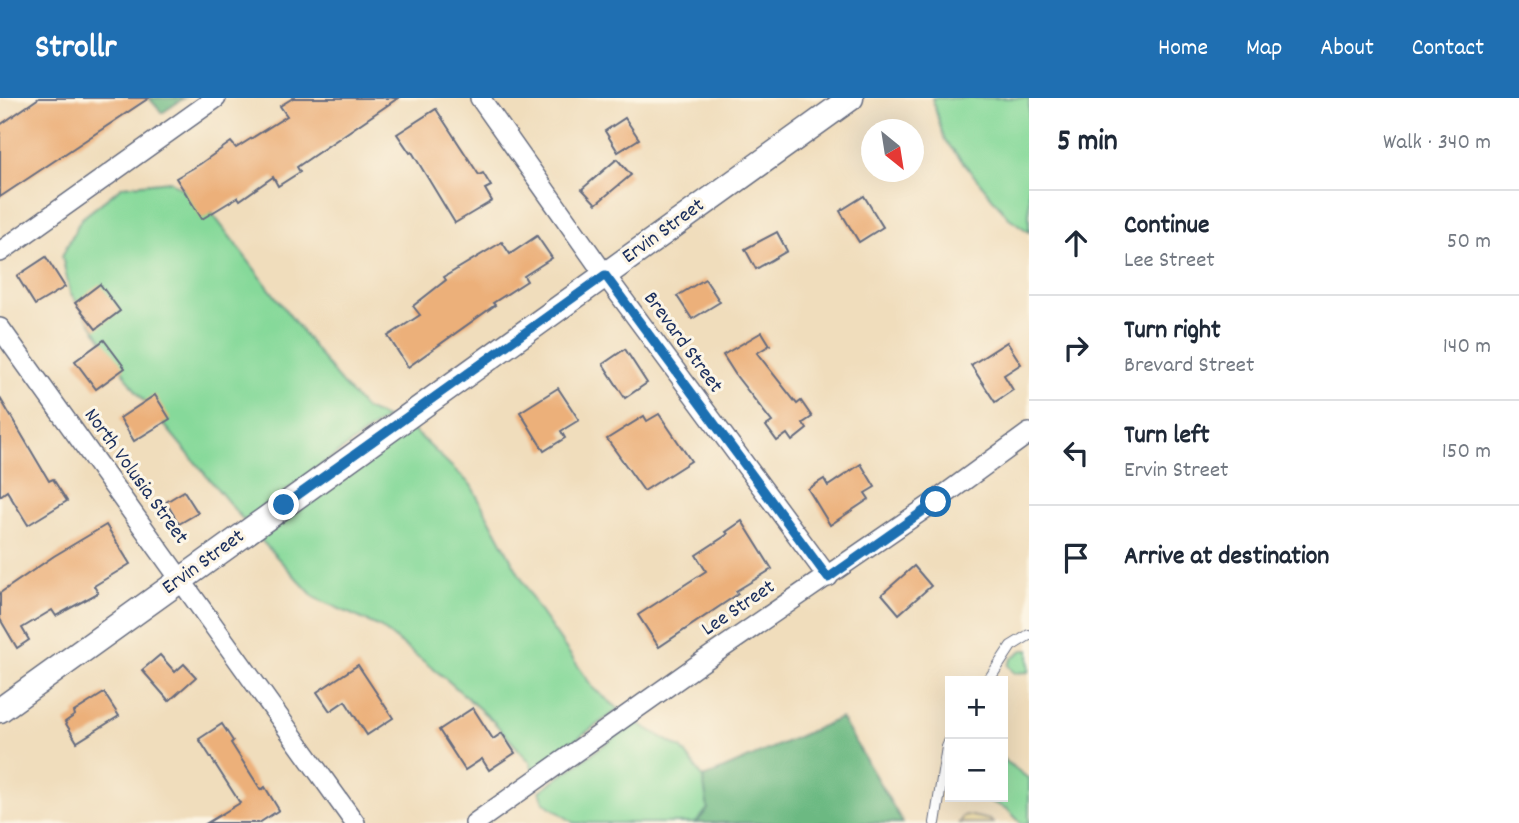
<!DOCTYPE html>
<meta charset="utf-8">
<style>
body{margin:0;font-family:Dekko,sans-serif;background:#f6f6f7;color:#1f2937}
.controls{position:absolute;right:21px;bottom:21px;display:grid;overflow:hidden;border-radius:0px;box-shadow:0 7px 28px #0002}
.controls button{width:63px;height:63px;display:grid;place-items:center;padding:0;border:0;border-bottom:2px solid #e0e1e3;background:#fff;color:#1f2937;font:35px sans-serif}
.compass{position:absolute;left:861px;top:21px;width:63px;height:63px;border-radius:50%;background:#fff;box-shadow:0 7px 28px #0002;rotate:150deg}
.stop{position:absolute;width:21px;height:21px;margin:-16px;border:5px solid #1f6fb2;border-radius:50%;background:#fff}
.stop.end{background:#1f6fb2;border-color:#fff;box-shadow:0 2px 7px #0008}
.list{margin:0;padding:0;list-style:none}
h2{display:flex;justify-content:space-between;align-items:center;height:91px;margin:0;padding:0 28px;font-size:30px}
h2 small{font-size:23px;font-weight:400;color:#747a83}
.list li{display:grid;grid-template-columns:46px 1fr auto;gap:21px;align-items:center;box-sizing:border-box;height:105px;padding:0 28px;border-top:2px solid #e0e1e3}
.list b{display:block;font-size:26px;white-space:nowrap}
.list p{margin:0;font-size:23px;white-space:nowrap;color:#747a83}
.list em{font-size:23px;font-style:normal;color:#747a83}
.icon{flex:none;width:38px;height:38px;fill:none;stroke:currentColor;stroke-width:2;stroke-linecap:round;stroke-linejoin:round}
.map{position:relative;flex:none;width:1029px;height:725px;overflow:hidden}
header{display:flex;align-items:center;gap:42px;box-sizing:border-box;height:98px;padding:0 35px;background:#1f6fb2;color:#fff}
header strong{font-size:33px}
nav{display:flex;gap:38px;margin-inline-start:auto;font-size:24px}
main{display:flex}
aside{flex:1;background:#fff}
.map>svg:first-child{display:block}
.green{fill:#86d99a;stroke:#50847c;stroke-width:2}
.forest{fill:#6cb982;stroke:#447470;stroke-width:2}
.sand{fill:#eeda9e;stroke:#84847e;stroke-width:2}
.building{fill:#ecb07a}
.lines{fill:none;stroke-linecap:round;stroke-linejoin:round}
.service-casing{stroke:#666c7f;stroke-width:12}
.minor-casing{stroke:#666c7f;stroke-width:22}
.tertiary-casing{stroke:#666c7f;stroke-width:27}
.service{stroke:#fff;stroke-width:10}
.minor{stroke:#fff;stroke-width:19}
.tertiary{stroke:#fff;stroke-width:24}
.route{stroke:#1f6fb2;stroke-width:9}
.labels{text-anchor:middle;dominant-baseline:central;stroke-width:6;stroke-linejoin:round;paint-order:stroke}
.street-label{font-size:21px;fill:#1b2f5e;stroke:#fcf5e5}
</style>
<header>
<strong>Strollr</strong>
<nav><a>Home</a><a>Map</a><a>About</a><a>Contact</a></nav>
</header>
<main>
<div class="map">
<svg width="1029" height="725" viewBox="0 0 1029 725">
<rect width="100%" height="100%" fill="#fcf5e5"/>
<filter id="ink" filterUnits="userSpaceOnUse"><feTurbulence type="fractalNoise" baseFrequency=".0143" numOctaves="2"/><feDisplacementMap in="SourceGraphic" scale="14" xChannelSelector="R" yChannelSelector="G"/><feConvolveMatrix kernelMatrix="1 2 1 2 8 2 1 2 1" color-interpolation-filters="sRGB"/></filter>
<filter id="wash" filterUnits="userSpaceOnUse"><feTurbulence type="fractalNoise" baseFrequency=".00686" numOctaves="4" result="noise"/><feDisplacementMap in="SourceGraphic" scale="28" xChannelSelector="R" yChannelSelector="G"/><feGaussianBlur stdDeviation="1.57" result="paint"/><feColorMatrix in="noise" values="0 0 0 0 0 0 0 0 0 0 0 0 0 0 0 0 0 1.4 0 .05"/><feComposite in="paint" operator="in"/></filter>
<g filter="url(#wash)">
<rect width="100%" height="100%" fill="#f0ddbc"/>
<g class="green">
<polygon points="932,0 1029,0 1029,134 1008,119 944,41"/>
<polygon points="170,83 205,106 339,282 365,311 386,320 244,423 136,293 70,194 62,158 81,121 123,88"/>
<polygon points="410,329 471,387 537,509 594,591 619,611 533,672 530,664 493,623 445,580 380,529 315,500 258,439"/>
<polygon points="1023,552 1029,552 1029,574 1014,575 1008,567 1012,560"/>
<polygon points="636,624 682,651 705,682 708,711 696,725 574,725 544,704 540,693"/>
<polygon points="1003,661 1029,681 1029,725 1021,725 1007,711 980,699 1003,699"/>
</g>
<g class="forest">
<polygon points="149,0 184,0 162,15"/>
<polygon points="841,620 903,725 696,725 708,711 703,680"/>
</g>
<polygon class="sand" points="967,717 990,722 993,725 959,725 963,718"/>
<g id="blocks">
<g class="building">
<polygon points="39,0 149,0 0,99 0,27"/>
<polygon points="293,0 398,0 297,69 300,74 278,88 273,79 240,102 238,99 202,121 176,80 200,66 231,44 236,50 287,18 280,8"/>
<polygon points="436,11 479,77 483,75 491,88 485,91 492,103 455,125 412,54 410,55 397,36"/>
<polygon points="625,20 639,41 618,54 605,33"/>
<polygon points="617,61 631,77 596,106 582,91"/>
<polygon points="864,98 883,129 859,144 840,113"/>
<polygon points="777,134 787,153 756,171 745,151"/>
<polygon points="537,138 552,160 524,178 527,183 493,205 495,207 408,269 388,238 420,217 413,208 446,182 444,179 502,144 510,156"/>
<polygon points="46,159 65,189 35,207 17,178"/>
<polygon points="705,181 720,204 692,221 677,198"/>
<polygon points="100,186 120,213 96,231 75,205"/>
<polygon points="762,234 770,247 757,255 797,306 801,303 812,319 803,325 807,331 792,343 787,336 777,343 766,328 772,324 737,279 723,257"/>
<polygon points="104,242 125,270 96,291 75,263"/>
<polygon points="1007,244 1021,266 1004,277 1013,292 995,304 971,267"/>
<polygon points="625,251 647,285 625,300 603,266"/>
<polygon points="558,290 579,322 561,333 565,340 544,353 520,314"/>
<polygon points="155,297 170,321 134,343 120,320"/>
<polygon points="0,300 49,383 53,381 67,403 28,427 7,393 0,398"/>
<polygon points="659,316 691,363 644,393 607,341 644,318 647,323"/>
<polygon points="861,366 875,389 865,395 869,401 830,427 808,391 824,381 828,388"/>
<polygon points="184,393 198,415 179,426 166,404"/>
<polygon points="742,423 772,471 736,493 738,496 659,549 638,517 706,473 696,457 728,436 726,434"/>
<polygon points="106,427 130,466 94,488 98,495 56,518 52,512 22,530 29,542 17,550 0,521 0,495 54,458"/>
<polygon points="914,468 931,488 899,516 882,496"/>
<polygon points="160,557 175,574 184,566 196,579 169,603 142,572"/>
<polygon points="358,567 393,620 367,637 345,603 330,613 317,594"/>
<polygon points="104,595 119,618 77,644 65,624 75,617 74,614"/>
<polygon points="473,610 493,641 502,635 515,655 489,672 482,661 465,672 439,632"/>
<polygon points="222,626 233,643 231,645 261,692 265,689 279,712 259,725 207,725 240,705 199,641"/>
</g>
</g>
</g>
<g filter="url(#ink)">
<use href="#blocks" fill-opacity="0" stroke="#666c7f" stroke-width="2"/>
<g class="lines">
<g class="service-casing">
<g id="service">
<polyline points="988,583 1011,548 1029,537"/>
<polyline points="935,725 947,649 950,642"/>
</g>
</g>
<g class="minor-casing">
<g id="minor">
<polyline points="480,0 605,177 828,479"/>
<polyline points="0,154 216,0"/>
<polyline points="0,230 355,725"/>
<polyline points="475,725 702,564 936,403 1029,335"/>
</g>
</g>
<g class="tertiary-casing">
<polyline id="tertiary" points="0,612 851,0"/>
</g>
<use href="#service" class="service"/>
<use href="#minor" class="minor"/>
<use href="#tertiary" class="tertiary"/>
</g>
</g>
<g class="lines" filter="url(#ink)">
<polyline class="route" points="284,407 605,177 828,480 936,404"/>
</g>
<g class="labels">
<g class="street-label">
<text transform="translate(664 134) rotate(-36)">Ervin Street</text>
<text transform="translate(682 245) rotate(54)">Brevard Street</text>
<text transform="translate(135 379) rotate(54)">North Volusia Street</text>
<text transform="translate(204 465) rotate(-36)">Ervin Street</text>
<text transform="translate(739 511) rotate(-34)">Lee Street</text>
</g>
</g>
</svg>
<div class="controls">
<button>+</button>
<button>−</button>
</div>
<svg class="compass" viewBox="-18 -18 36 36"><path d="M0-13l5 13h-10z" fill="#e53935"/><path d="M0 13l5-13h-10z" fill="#747a83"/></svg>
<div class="stop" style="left:936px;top:404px"></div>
<div class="stop end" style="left:284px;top:407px"></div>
</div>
<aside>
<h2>5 min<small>Walk · 340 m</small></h2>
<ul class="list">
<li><svg class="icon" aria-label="ahead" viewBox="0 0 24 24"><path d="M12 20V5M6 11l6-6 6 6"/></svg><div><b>Continue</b><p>Lee Street</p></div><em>50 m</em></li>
<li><svg class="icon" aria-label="right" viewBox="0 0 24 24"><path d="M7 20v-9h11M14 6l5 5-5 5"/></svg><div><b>Turn right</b><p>Brevard Street</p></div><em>140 m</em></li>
<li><svg class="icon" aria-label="left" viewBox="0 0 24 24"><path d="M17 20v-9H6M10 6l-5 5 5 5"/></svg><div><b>Turn left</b><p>Ervin Street</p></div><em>150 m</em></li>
<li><svg class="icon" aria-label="arrive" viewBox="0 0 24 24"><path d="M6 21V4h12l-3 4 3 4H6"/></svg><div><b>Arrive at destination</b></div></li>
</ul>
</aside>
</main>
